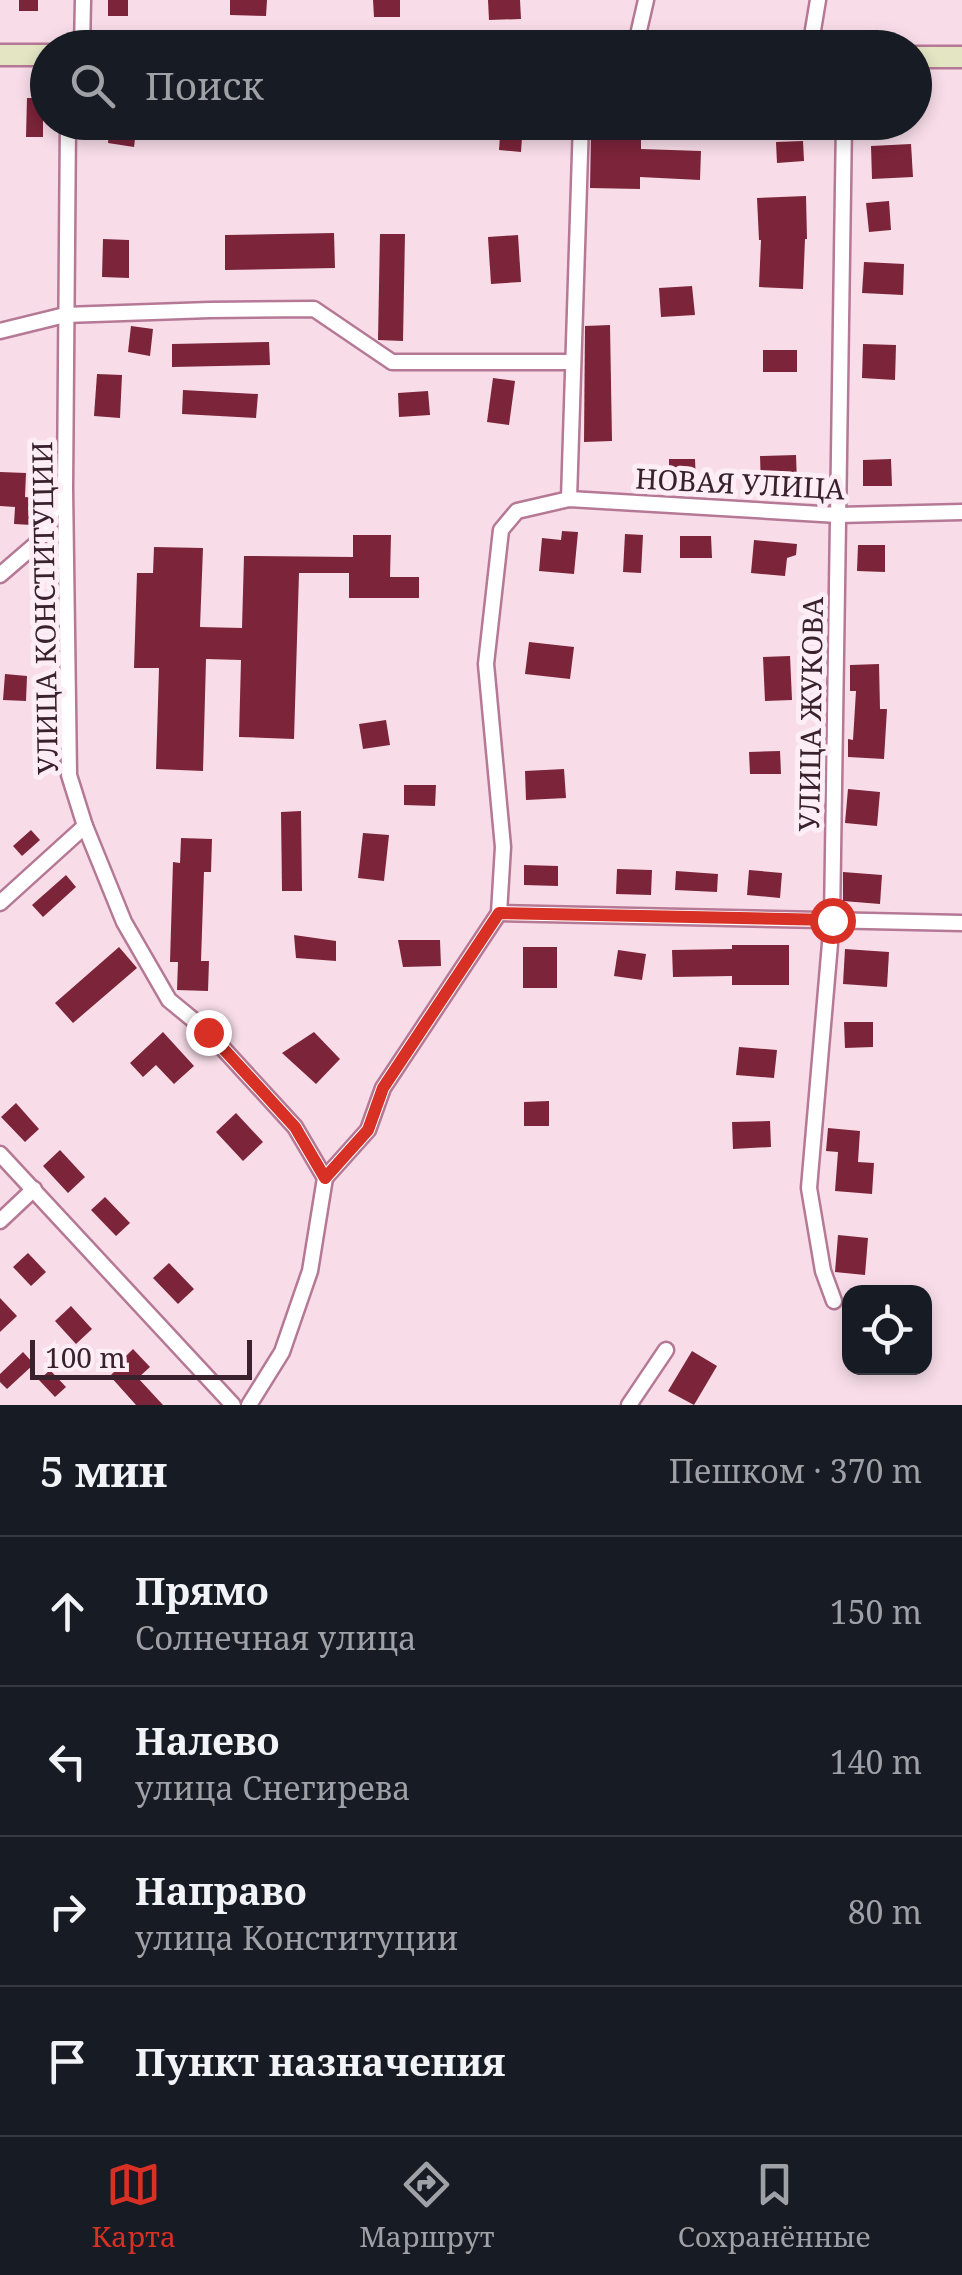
<!DOCTYPE html>
<html lang="ru">
<meta charset="utf-8">
<style>
body{margin:0;font-family:"Noto Serif",serif;background:#242831;color:#f1f3f6}
.controls{position:absolute;right:30px;bottom:30px;display:grid;overflow:hidden;border-radius:20px;box-shadow:0 5px 15px #0003}
.controls button{width:90px;height:90px;display:grid;place-items:center;padding:0;border:0;border-bottom:2px solid #363941;background:#171b24;color:#f1f3f6;font:50px sans-serif}
.scale{position:absolute;left:30px;bottom:25px;width:222px;box-sizing:border-box;padding-left:10px;border:5px solid #39212d;border-top:0;font-size:28px;line-height:35px;white-space:nowrap;color:#39212d;-webkit-text-stroke:8px #fceef4;paint-order:stroke}
.stop{position:absolute;width:30px;height:30px;margin:-22px;border:8px solid #d93025;border-radius:50%;background:#fff}
.stop.end{background:#d93025;border-color:#fff;box-shadow:0 2px 10px #0008}
.list{margin:0;padding:0;list-style:none}
h2{display:flex;justify-content:space-between;align-items:center;height:130px;margin:0;padding:0 40px;font-size:42px}
h2 small{font-size:32px;font-weight:400;color:#9ea1a6}
.list li{display:grid;grid-template-columns:65px 1fr auto;gap:30px;align-items:center;box-sizing:border-box;height:150px;padding:0 40px;border-top:2px solid #363941}
.list b{display:block;font-size:38px;white-space:nowrap}
.list p{margin:0;font-size:32px;white-space:nowrap;color:#9ea1a6}
.list em{font-size:32px;font-style:normal;color:#9ea1a6}
.icon{flex:none;width:55px;height:55px;fill:none;stroke:currentColor;stroke-width:2;stroke-linecap:round;stroke-linejoin:round}
.map{position:relative;flex:none;width:962px;height:1405px;overflow:hidden}
.search{position:absolute;background:#171b24;box-shadow:0 5px 15px #0003;left:30px;right:30px;top:30px;height:110px;display:flex;align-items:center;gap:25px;box-sizing:border-box;padding:0 35px;border-radius:55px;color:#9ea1a6;font-size:38px}
.sheet{height:730px;background:#171b24}
nav{display:flex;justify-content:space-around;align-items:center;box-sizing:border-box;height:140px;border-top:2px solid #363941;background:#171b24;font-size:28px;color:#9ea1a6}
nav a{display:grid;justify-items:center;gap:5px}
nav .on{color:#d93025}
.map>svg:first-child{display:block}
.building{fill:#7c243a}
.lines{fill:none;stroke-linecap:round;stroke-linejoin:round}
.minor-casing{stroke:#b57895;stroke-width:19}
.secondary-casing{stroke:#b57895;stroke-width:25}
.minor{stroke:#fff;stroke-width:14}
.secondary{stroke:#e4e5c3;stroke-width:20}
.route{stroke:#d93025;stroke-width:12}
.labels{text-anchor:middle;dominant-baseline:central;stroke-width:10;stroke-linejoin:round;paint-order:stroke}
.street-label{font-size:28px;fill:#39212d;stroke:#fceef4}
</style>
<div class="map">
<svg width="962" height="1405" viewBox="0 0 962 1405">
<rect width="100%" height="100%" fill="#f8dde8"/>
<g class="building">
<rect x="19" y="0" width="19" height="11"/>
<rect x="108" y="0" width="20" height="16"/>
<polygon points="230,0 267,0 266,16 230,15"/>
<polygon points="373,0 400,0 400,17 374,17"/>
<polygon points="488,0 520,0 521,19 489,20"/>
<polygon points="27,98 43,98 43,137 26,137"/>
<polygon points="110,122 137,122 134,147 108,143"/>
<polygon points="501,122 523,122 521,152 499,150"/>
<polygon points="591,133 641,134 641,149 701,151 700,180 640,177 640,189 590,188"/>
<polygon points="803,141 804,161 777,163 776,142"/>
<polygon points="911,144 913,177 872,179 871,146"/>
<polygon points="806,196 807,239 805,239 803,289 759,287 761,240 759,240 757,198"/>
<polygon points="889,201 891,230 869,232 866,203"/>
<polygon points="334,233 335,268 225,270 225,235"/>
<polygon points="380,234 405,234 403,341 378,340"/>
<polygon points="518,235 521,282 491,284 488,237"/>
<polygon points="103,239 129,240 129,278 102,277"/>
<polygon points="864,262 904,264 903,295 862,293"/>
<polygon points="692,286 695,315 661,317 659,288"/>
<polygon points="610,325 612,441 584,442 585,326"/>
<polygon points="131,326 153,329 150,356 128,352"/>
<polygon points="269,342 270,365 172,367 172,344"/>
<polygon points="863,344 896,345 895,380 862,378"/>
<rect x="763" y="350" width="34" height="22"/>
<polygon points="97,374 122,375 120,418 94,416"/>
<polygon points="493,378 515,381 509,425 487,422"/>
<polygon points="183,390 258,394 256,418 182,414"/>
<polygon points="428,391 430,415 399,417 398,393"/>
<polygon points="796,455 797,484 761,486 760,456"/>
<polygon points="669,459 695,459 696,484 669,485"/>
<polygon points="891,459 892,486 863,486 863,460"/>
<polygon points="0,472 26,473 25,497 34,498 32,525 14,524 15,507 0,506"/>
<polygon points="562,531 578,532 574,574 539,571 542,538 561,540"/>
<polygon points="625,534 643,535 641,573 623,572"/>
<polygon points="353,535 391,535 390,577 419,577 419,598 349,598 349,573 299,573 294,739 239,737 241,660 206,659 203,771 156,769 159,668 134,668 137,573 153,573 154,547 203,548 200,627 242,628 244,556 353,557"/>
<polygon points="680,536 711,536 712,558 680,558"/>
<polygon points="754,540 797,544 796,555 787,558 785,576 751,573"/>
<polygon points="858,545 885,545 885,572 857,571"/>
<polygon points="529,642 574,647 570,679 525,674"/>
<polygon points="790,656 792,700 765,701 763,657"/>
<polygon points="879,664 880,709 887,709 884,759 848,757 848,739 853,740 856,691 850,691 850,665"/>
<polygon points="5,674 27,676 26,701 3,700"/>
<polygon points="386,720 390,745 363,749 359,724"/>
<polygon points="780,751 781,774 750,774 749,752"/>
<polygon points="564,769 566,798 526,800 525,771"/>
<polygon points="404,785 436,785 435,806 404,805"/>
<polygon points="848,789 880,792 877,826 845,823"/>
<polygon points="301,811 302,891 282,891 281,812"/>
<polygon points="31,830 40,840 22,856 13,846"/>
<polygon points="363,833 389,835 384,881 358,878"/>
<polygon points="181,838 212,839 211,872 204,872 201,961 209,961 208,991 177,990 178,962 170,962 173,862 180,863"/>
<polygon points="524,865 558,866 558,886 524,885"/>
<polygon points="617,869 652,870 651,895 616,894"/>
<polygon points="749,870 782,873 780,898 747,895"/>
<polygon points="676,871 718,874 717,892 675,890"/>
<polygon points="843,872 882,875 880,904 843,901"/>
<polygon points="66,875 76,887 43,917 32,905"/>
<polygon points="294,935 336,941 336,961 296,958"/>
<polygon points="398,940 440,940 441,966 403,967"/>
<polygon points="732,945 789,945 789,985 732,985 732,976 673,977 672,950 732,949"/>
<polygon points="119,947 137,968 73,1023 55,1003"/>
<rect x="523" y="947" width="34" height="41"/>
<polygon points="845,949 889,952 887,987 843,984"/>
<polygon points="618,950 646,954 642,980 614,976"/>
<polygon points="844,1022 873,1022 873,1047 845,1048"/>
<polygon points="163,1032 194,1066 174,1084 156,1065 143,1077 130,1063"/>
<polygon points="314,1032 340,1059 316,1084 282,1053"/>
<polygon points="739,1047 777,1050 774,1078 736,1075"/>
<polygon points="549,1101 549,1126 524,1126 524,1102"/>
<polygon points="16,1103 39,1129 25,1142 1,1117"/>
<polygon points="236,1113 263,1142 243,1161 216,1132"/>
<polygon points="770,1121 771,1147 733,1149 732,1122"/>
<polygon points="828,1128 860,1131 858,1162 874,1163 872,1194 835,1191 838,1152 826,1151"/>
<polygon points="60,1150 85,1177 68,1193 43,1166"/>
<polygon points="105,1197 130,1223 116,1236 91,1210"/>
<polygon points="838,1235 868,1238 865,1275 835,1272"/>
<polygon points="28,1253 46,1272 31,1286 13,1267"/>
<polygon points="169,1263 194,1289 178,1304 153,1278"/>
<polygon points="0,1298 17,1316 0,1332"/>
<polygon points="71,1306 92,1329 76,1344 55,1321"/>
<polygon points="133,1349 150,1367 138,1378 163,1405 136,1405 110,1376 118,1368 116,1366"/>
<polygon points="692,1351 717,1366 694,1405 668,1391"/>
<polygon points="23,1352 34,1364 7,1389 0,1382 0,1374"/>
<polygon points="50,1370 66,1387 55,1397 39,1380"/>
</g>
<g class="lines">
<g class="minor-casing">
<g id="minor">
<polyline points="82,48 83,0"/>
<polyline points="635,48 646,0"/>
<polyline points="810,48 818,0"/>
<polyline points="68,122 65,488 69,775 85,826 124,922 169,1000 208,1032 295,1127 325,1178"/>
<polyline points="0,331 65,315 210,310 314,309 392,362 573,362"/>
<polyline points="569,499 581,122"/>
<polyline points="0,575 36,544 64,489"/>
<polyline points="0,903 85,826"/>
<polyline points="499,913 962,923"/>
<polyline points="0,1154 233,1405"/>
<polyline points="325,1178 368,1130 383,1088 499,913 503,847 486,664 501,530 517,511 569,499 838,515 962,512"/>
<polyline points="0,1221 34,1189"/>
<polyline points="834,1301 823,1271 809,1188 832,920 844,122"/>
<polyline points="249,1405 282,1352 310,1271 325,1178"/>
<polyline points="629,1405 666,1350"/>
</g>
</g>
<g class="secondary-casing">
<g id="secondary">
<polyline points="0,55 48,55"/>
<polyline points="914,57 962,57"/>
</g>
</g>
<use href="#minor" class="minor"/>
<use href="#secondary" class="secondary"/>
</g>
<g class="lines">
<polyline class="route" points="208,1032 295,1127 325,1178 368,1130 383,1088 499,913 832,920"/>
</g>
<g class="labels">
<g class="street-label">
<text transform="translate(740 483) rotate(3)">НОВАЯ УЛИЦА</text>
<text transform="translate(44 608) rotate(-91)">УЛИЦА КОНСТИТУЦИИ</text>
<text transform="translate(810 714) rotate(-89)">УЛИЦА ЖУКОВА</text>
</g>
</g>
</svg>
<div class="controls">
<button><svg class="icon" aria-label="locate" viewBox="0 0 24 24"><circle cx="12" cy="12" r="6"/><path d="M12 2v4M12 18v4M2 12h4M18 12h4"/></svg></button>
</div>
<div class="scale">100 m</div>
<div class="stop" style="left:832px;top:920px"></div>
<div class="stop end" style="left:208px;top:1032px"></div>
<div class="search"><svg class="icon" aria-label="search" viewBox="0 0 24 24"><circle cx="10" cy="10" r="6"/><path d="M15 15l6 6"/></svg>Поиск</div>
</div>
<section class="sheet">
<h2>5 мин<small>Пешком · 370 m</small></h2>
<ul class="list">
<li><svg class="icon" aria-label="ahead" viewBox="0 0 24 24"><path d="M12 20V5M6 11l6-6 6 6"/></svg><div><b>Прямо</b><p>Солнечная улица</p></div><em>150 m</em></li>
<li><svg class="icon" aria-label="left" viewBox="0 0 24 24"><path d="M17 20v-9H6M10 6l-5 5 5 5"/></svg><div><b>Налево</b><p>улица Снегирева</p></div><em>140 m</em></li>
<li><svg class="icon" aria-label="right" viewBox="0 0 24 24"><path d="M7 20v-9h11M14 6l5 5-5 5"/></svg><div><b>Направо</b><p>улица Конституции</p></div><em>80 m</em></li>
<li><svg class="icon" aria-label="arrive" viewBox="0 0 24 24"><path d="M6 21V4h12l-3 4 3 4H6"/></svg><div><b>Пункт назначения</b></div></li>
</ul>
</section>
<nav>
<a class="on"><svg class="icon" aria-label="map" viewBox="0 0 24 24"><path d="M3 6l6-2 6 2 6-2v14l-6 2-6-2-6 2zM9 4v14M15 6v14"/></svg>Карта</a>
<a><svg class="icon" aria-label="directions" viewBox="0 0 24 24"><path d="M12 3l9 9-9 9-9-9zM9 14v-3h6M13 9l2 2-2 2"/></svg>Маршрут</a>
<a><svg class="icon" aria-label="saved" viewBox="0 0 24 24"><path d="M7 4h10v16l-5-4-5 4z"/></svg>Сохранённые</a>
</nav>
